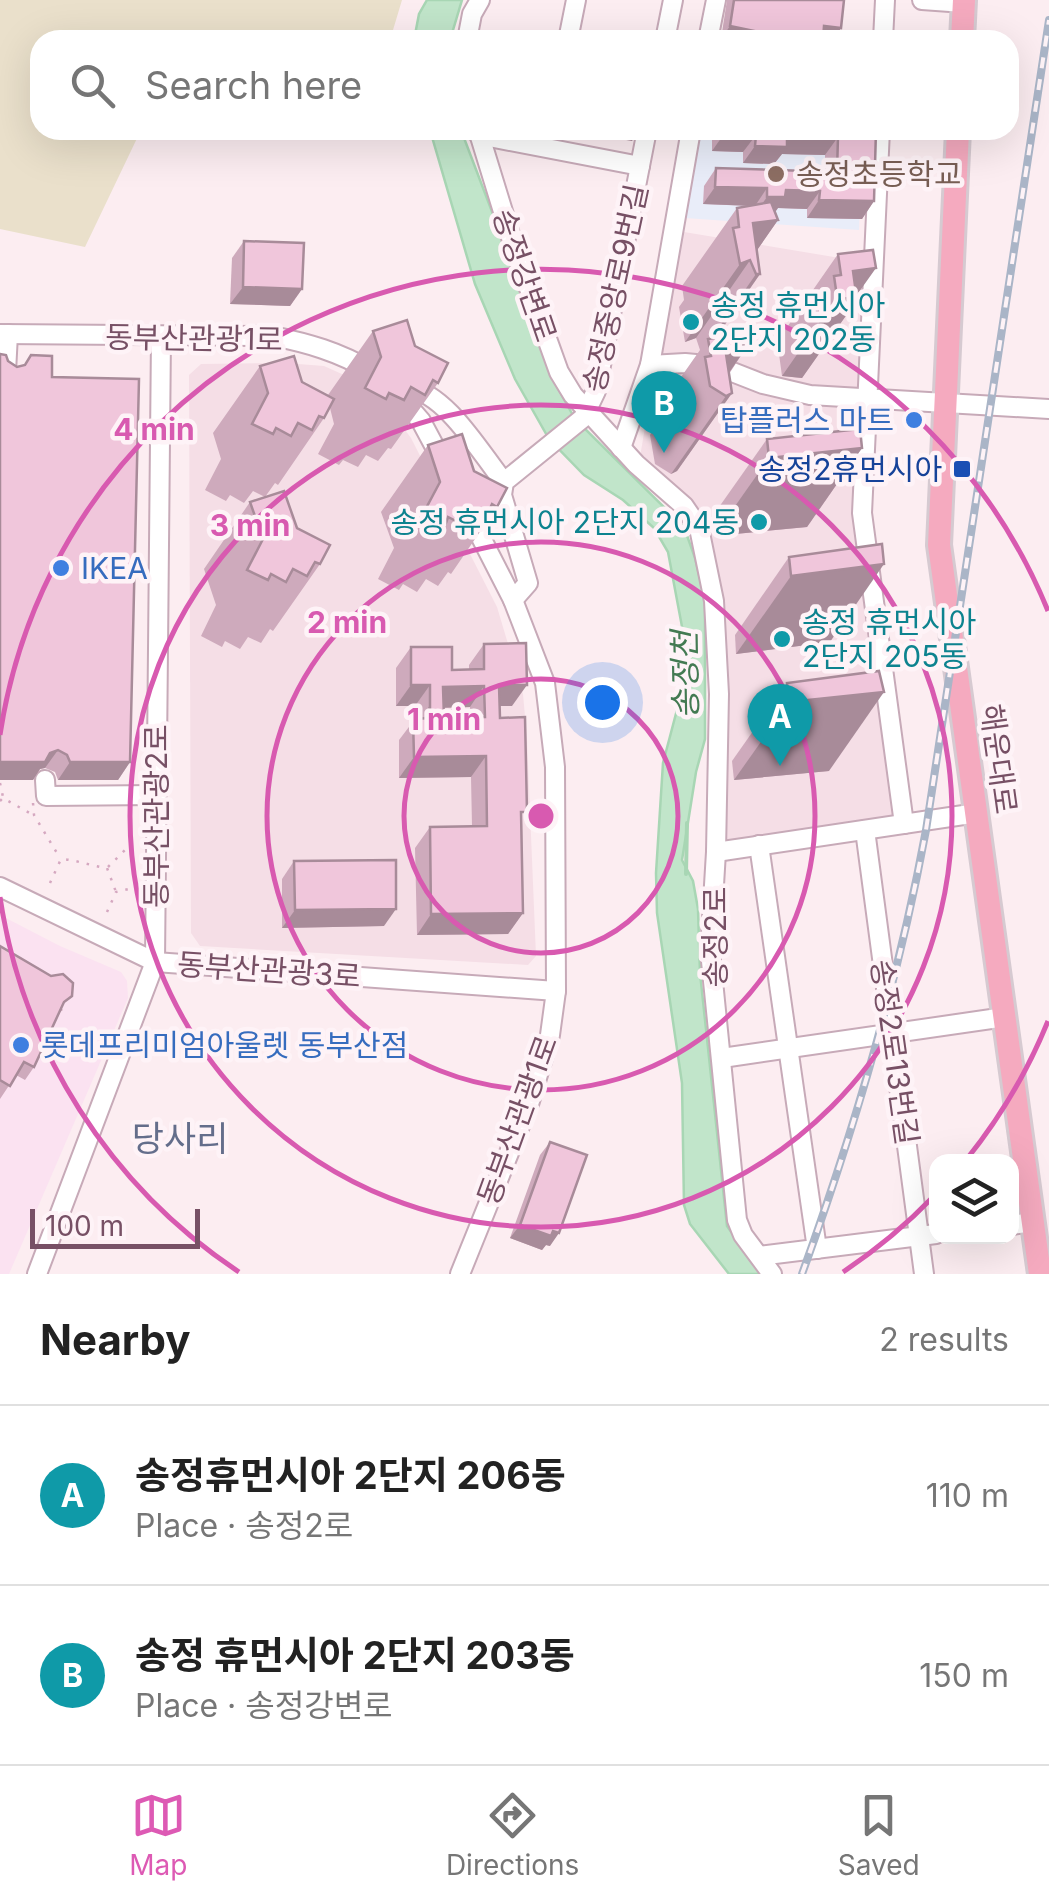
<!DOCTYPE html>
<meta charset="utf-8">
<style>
body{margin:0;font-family:Inter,"Noto Sans KR",sans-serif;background:#f2f2f2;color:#222}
.controls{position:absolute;right:30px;bottom:30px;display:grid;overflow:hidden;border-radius:20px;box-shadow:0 10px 40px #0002}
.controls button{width:90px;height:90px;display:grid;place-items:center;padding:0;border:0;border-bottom:2px solid #e0e0e0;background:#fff;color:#222;font:50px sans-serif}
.scale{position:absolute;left:30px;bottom:25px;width:170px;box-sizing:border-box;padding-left:10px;border:5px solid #775065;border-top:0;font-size:28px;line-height:35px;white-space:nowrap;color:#775065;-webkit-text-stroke:8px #fef3f7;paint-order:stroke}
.you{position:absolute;left:602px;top:702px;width:35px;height:35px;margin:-25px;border:8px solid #fff;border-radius:50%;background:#1a73e8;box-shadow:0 0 0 15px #1a73e833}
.badge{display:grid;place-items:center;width:65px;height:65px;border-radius:50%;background:#dd5ab4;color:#fff;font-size:32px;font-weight:700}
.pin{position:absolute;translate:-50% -82px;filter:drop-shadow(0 2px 5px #0008)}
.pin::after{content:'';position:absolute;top:52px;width:35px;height:30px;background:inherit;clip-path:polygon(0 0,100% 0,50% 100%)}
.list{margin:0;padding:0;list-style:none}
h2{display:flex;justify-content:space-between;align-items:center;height:130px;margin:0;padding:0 40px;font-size:42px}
h2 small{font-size:32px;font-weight:400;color:#767676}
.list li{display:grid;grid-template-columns:65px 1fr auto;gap:30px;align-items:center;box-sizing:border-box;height:180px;padding:0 40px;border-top:2px solid #e0e0e0}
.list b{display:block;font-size:38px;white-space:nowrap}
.list p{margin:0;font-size:32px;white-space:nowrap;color:#767676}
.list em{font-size:32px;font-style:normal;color:#767676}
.icon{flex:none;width:55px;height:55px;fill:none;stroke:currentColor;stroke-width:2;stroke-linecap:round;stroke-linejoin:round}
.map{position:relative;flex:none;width:1049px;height:1274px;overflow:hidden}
.search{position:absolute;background:#fff;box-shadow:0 10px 40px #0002;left:30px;right:30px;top:30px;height:110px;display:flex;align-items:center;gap:25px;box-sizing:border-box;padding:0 35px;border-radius:30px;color:#767676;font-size:38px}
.sheet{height:490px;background:#fff}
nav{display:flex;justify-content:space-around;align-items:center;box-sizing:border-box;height:140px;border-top:2px solid #e0e0e0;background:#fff;font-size:28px;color:#767676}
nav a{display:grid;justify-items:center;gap:5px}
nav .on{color:#dd5ab4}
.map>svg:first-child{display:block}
.residential{fill:#f5dee6}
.commercial{fill:#fbe2f1}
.education{fill:#e9edf9}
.green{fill:#eae0cb}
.water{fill:#c1e5ca;stroke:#a8d6b4;stroke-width:2.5}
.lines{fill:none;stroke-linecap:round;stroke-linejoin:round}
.stream{stroke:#a8d6b4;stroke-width:4}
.minor-casing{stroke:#c7aab8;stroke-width:22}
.major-casing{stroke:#d6cad1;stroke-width:28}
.path{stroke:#d5a8c0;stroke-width:2.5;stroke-dasharray:2.5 8;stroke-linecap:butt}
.minor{stroke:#fff;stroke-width:18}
.major{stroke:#f5aabf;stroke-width:22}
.rail-casing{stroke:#aab5c7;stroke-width:8}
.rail{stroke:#fef3f7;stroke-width:4;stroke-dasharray:11;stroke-linecap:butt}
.wall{fill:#ceaabc;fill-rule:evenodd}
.shaded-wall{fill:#a88b99}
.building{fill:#f0c6db;stroke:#a88b99;stroke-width:2.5;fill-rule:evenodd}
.ring{fill:none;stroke:#d85ab0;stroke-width:5}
.education-dot{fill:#8d6e63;stroke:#fef3f7;stroke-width:4}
.culture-dot{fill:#0f9aa8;stroke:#fef3f7;stroke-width:4}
.shop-dot{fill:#3f7fe0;stroke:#fef3f7;stroke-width:4}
.transit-dot{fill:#1a4fb4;stroke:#fef3f7;stroke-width:4}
.labels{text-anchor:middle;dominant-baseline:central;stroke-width:9;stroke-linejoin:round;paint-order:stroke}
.education-label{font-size:30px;fill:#785e54;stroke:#fef3f7;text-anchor:start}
.street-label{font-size:30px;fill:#775065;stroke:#fef3f7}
.culture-label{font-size:30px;fill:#0d838f;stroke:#fef3f7;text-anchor:start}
.shop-label{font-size:30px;fill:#366cbe;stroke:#fef3f7;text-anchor:start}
.transit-label{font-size:30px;fill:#164399;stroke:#fef3f7;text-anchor:end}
.water-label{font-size:32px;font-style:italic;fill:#437a52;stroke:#fef3f7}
.quarter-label{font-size:35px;fill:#646e8b;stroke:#fef3f7}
.centre{fill:#d85ab0;stroke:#fef3f7;stroke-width:5}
.ring-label{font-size:30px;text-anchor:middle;font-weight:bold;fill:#d85ab0;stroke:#fef3f7;stroke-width:9;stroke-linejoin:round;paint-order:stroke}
</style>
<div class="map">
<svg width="1049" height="1274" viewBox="0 0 1049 1274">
<rect width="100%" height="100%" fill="#fcedf1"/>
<g class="residential">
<polygon points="678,231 864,262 858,418 895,816 722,844 722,604 713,551 705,523 692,500 640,457"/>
<polygon points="285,363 324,366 353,379 388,407 411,438 497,607 523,694 527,739 536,956 528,965 200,946 191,933 189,375 201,364"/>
</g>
<polygon class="commercial" points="0,915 60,946 121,972 127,981 128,998 9,1274 0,1274"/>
<polygon class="education" points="698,130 863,130 859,230 685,218"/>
<polygon class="green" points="0,0 402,0 390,40 317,40 312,33 273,40 40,40 40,130 141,130 85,247 0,229"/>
<g class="water">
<polygon points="427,0 462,0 450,40 414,40 419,14"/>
<polygon points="430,130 461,130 513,267 530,322 554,381 575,419 684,527 695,558 705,600 705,739 696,772 682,860 693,881 698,909 700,973 727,1226 761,1274 729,1274 690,1224 684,1205 682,1083 657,913 656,873 663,763 683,687 686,648 668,552 654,528 623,500 584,475 549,439 515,379 475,284"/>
</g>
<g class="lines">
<polyline class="stream" points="686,874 687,823"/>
<g class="minor-casing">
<g id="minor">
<polyline points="922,0 964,3"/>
<polyline points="467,40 472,14 480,0"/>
<polyline points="568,40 576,0"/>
<polyline points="665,40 673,0"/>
<polyline points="708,40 716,0"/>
<polyline points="883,40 885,0"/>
<polyline points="478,130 513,244 559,372 573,395 636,464 684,506 699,528 714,601 719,694 716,852 710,951 737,1220 743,1235 772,1274"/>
<polyline points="880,130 862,513 904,824"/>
<polyline points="479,135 640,166"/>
<path d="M0 334 272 336C308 343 339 352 371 371"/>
<polyline points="650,365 685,363 717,366 763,384 810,395 1049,409"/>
<polyline points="6,372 8,334"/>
<path d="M407 387C447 394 479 451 504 482"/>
<polyline points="401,398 421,421 444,464"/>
<polyline points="621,448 650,365 691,130"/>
<polyline points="513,600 528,583 502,495 504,482 583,418 596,391 647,130"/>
<polyline points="45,780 46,796 155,795"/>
<polyline points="865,830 924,1274"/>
<polyline points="759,845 817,1249"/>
<polyline points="716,852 977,813"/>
<polyline points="0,887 155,962 556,991"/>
<polyline points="722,1058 1005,1017"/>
<polyline points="1012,1225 1032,1222"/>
<polyline points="759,1256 936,1234"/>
<polyline points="37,1274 155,962 161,336"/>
<polyline points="460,1274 530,1101 550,1035 556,991 555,767 545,683 513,600 469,514"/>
</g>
</g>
<g class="major-casing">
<g id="major">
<polyline points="962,40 964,0"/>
<polyline points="958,130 939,545 1040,1274"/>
</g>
</g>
<g class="path">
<polyline points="0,783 3,797"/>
<polyline points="0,801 3,798 33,815"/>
<polyline points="33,803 34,815 60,858"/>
<polyline points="108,867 134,841"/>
<path d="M50 883 61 859C77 860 91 866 107 868L116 892"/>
<polyline points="107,912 116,892 133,888"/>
</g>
<use href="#minor" class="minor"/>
<use href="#major" class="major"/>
<g class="rail-casing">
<path id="rail" d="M802 1274C855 1128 898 982 926 830L1049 20"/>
</g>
<use href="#rail" class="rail"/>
</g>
<g class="wall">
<polygon points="727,0 844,0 841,28 833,40 726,40 721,39"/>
<polygon points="715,130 876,130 874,201 862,219 807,218 807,209 778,208 775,212 778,220 757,250 760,274 716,338 744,351 729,374 732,393 677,471 671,474 655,464 650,435 655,428 653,417 700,350 696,338 685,342 679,307 684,300 682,286 737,208 750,206 703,204 704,186 716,168 825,171 825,155 782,154 774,164 743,163 743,152 712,151 712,133"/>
<polygon points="244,241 302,289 290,306 230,304 232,258"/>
<polygon points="838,254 857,300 802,378 782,376 779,354 785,346 783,333"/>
<polygon points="373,331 415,346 438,383 391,449 388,448 378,461 366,455 358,467 343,460 339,465 318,454 334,424 330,408 324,418 278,485 275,483 265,497 253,491 244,503 230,495 226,501 205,490 221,459 213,433 260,366 302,382 328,395"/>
<polygon points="8,361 17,367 52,377 130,762 118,780 58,780 55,772 45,768 40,769 33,780"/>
<polygon points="767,439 862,448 807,527 714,536 712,517"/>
<polygon points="428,445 474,471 497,507 451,574 448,572 438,586 426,579 417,592 403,584 399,590 378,579 394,548 381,512"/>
<polygon points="250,502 297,528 320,564 273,631 270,629 261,643 248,637 240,649 225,641 222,647 201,636 216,605 204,569"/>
<polygon points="789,557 830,642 736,654 735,635"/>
<path d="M484 644 512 706H499L500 718 522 819 523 913 508 934 417 935 415 848 430 827 472 826 471 777 399 778V740L415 719V706H396V668L411 647 452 670H469V665ZM470 707V718H444V708Z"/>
<polygon points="787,683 829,771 734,780 732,761"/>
<polygon points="294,861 384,926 282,928 282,879"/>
<polygon points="0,946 63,1010 60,1012 34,1067 25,1080 16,1075 0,1099"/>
<polygon points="550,1142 550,1246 546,1245 542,1250 510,1238 540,1155"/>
</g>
<g class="shaded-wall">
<polygon points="730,26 764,33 759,40 721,39"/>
<polygon points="824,26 841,28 833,40 815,39"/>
<polygon points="763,36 796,40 760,40"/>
<polygon points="601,130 640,130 632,141 597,135"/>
<polygon points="724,134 756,135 743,152 712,151"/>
<polygon points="787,136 838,137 825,155 782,154 774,164 743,163 755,146"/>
<polygon points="715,187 767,188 755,206 703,204"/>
<polygon points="786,190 820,191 807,209 778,208 773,215 755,214 767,197"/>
<polygon points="819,200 874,201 862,219 807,218"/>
<polygon points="778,220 696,338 685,342 740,264 753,223"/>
<polygon points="876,268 854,299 857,300 802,378 782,376 837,297 853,271"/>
<polygon points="756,274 760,274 709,347 709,342"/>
<polygon points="243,287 302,289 290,306 230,304"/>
<polygon points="744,351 717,390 726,354"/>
<polygon points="732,393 677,471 671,474 726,396"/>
<polygon points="862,448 807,527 714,536 769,458"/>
<polygon points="884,564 830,642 736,654 791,576"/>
<polygon points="411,685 430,685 415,706 396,706"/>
<polygon points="499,685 527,685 512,706 484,706"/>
<polygon points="484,686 470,707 428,708 443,687"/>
<polygon points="884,692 829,771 734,780 789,702"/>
<polygon points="58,750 45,768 40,769 33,780 0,780 0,762"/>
<polygon points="486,756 471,777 399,778 414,757"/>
<polygon points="70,762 130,762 118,780 58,780"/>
<polygon points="396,909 384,926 282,928 295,910"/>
<polygon points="523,913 508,934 417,935 431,914"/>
<polygon points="520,1225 553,1231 559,1233 550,1246 546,1245 542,1250 510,1238"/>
</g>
<g class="building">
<polygon points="734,0 844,0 841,28 824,26 823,40 796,40 763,36 764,33 730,26"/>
<polygon points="724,130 876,130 874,201 819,200 820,191 786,190 785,197 767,197 767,188 715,187 716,168 837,172 838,137 787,136 787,147 755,146 756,135 724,134"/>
<polygon points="771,202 778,220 753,223 760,274 756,274 750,260 740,264 733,228 739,227 737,208"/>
<polygon points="244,241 304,243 302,289 243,287"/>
<polygon points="873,250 876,268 853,271 857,300 837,297 834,276 841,275 838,254"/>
<polygon points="407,320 415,346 448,363 438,383 433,380 425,395 411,387 404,400 389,393 386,399 365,388 381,357 373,331"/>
<polygon points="742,334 744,351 726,354 732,393 726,396 710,386 705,357 711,356 708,339"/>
<polygon points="0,354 6,355 8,361 17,367 25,365 31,355 52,356 52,377 139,379 130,762 70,762 67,755 58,750 50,753 45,762 0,762"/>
<polygon points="294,356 302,382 334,399 324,418 319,416 312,430 298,423 291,436 276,428 273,434 252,424 268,393 260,366"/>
<polygon points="860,429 862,448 769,458 767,439"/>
<polygon points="462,434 474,471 507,488 497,507 492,504 485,519 470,512 464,525 448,517 446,523 424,512 440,482 428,445"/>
<polygon points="284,491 297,528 330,545 320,564 315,562 307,576 293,569 286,582 271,574 268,580 247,570 263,539 250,502"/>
<polygon points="882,544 884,564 791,576 789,557"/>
<path d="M526 643 527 685H499L500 718 525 717 527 812H521L523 913 431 914 430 827 487 826 486 756 414 757 413 719 430 718V685H411V647H452V670L484 669V644ZM484 686 485 717 444 718 443 687Z"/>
<polygon points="879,671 884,692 789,702 787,683"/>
<polygon points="396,860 396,909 295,910 294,861"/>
<polygon points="0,946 51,976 63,974 73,983 72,996 64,1002 34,1067 24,1062 10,1086 0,1080"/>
<polygon points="550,1142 587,1155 559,1233 553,1231 551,1236 520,1225"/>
</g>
<g class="ring">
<circle cx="541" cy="816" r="137"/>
<circle cx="541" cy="816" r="274"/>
<circle cx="541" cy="816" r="411"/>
<path d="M1048 1021A547 547 0 0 1 966 1160M934 1196A547 547 0 0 1 843 1272M239 1272A547 547 0 0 1 0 897M0 735A547 547 0 0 1 1048 611"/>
</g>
<circle class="education-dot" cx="776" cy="174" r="10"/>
<g class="culture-dot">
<circle cx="691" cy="322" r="10"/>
<circle cx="759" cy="522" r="10"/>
<circle cx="782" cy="639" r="10"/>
</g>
<g class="shop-dot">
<circle cx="914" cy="420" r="10"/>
<circle cx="61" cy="568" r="10"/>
<circle cx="21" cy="1045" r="10"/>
</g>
<rect class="transit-dot" x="952" y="459" width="20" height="20" rx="5"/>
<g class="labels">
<g class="education-label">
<text x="796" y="174">송정초등학교</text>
</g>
<g class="street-label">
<text transform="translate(525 275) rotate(71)">송정강변로</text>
<text transform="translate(615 288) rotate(-78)">송정중앙로9번길</text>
<text transform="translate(194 338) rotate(1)">동부산관광1로</text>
<text transform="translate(999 759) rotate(82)">해운대로</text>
<text transform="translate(156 816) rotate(-90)">동부산관광2로</text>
<text transform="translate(715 937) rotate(-90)">송정2로</text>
<text transform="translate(269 970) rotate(4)">동부산관광3로</text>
<text transform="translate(895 1052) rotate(82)">송정2로13번길</text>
<text transform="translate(517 1120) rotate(-70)">동부산관광1로</text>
</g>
<g class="culture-label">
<text x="711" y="305">송정 휴먼시아<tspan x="711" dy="34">2단지 202동</tspan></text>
<text x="739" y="522" text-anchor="end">송정 휴먼시아 2단지 204동</text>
<text x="802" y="622">송정 휴먼시아<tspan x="802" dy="34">2단지 205동</tspan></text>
</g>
<g class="shop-label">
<text x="894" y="420" text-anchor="end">탑플러스 마트</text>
<text x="81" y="568">IKEA</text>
<text x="41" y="1045">롯데프리미엄아울렛 동부산점</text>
</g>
<g class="transit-label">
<text x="942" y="469">송정2휴먼시아</text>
</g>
<g class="water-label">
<text transform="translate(685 675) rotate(-91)">송정천</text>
</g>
<g class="quarter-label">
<text x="180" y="1138">당사리</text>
</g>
</g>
<circle cx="541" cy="816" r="15" class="centre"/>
<g class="ring-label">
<text x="154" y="440">4 min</text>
<text x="250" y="536">3 min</text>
<text x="347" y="633">2 min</text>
<text x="444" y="730">1 min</text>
</g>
</svg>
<div class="controls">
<button><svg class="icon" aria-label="layers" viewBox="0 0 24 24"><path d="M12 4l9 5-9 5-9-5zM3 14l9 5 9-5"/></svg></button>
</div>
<div class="scale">100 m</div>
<div class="you"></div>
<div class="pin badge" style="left:780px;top:766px;background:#0f9aa8">A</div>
<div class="pin badge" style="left:664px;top:453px;background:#0f9aa8">B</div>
<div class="search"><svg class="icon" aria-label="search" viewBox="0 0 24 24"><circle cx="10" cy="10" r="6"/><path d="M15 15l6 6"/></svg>Search here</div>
</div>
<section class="sheet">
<h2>Nearby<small>2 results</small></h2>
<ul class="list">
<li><span class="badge" style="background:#0f9aa8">A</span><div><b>송정휴먼시아 2단지 206동</b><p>Place · 송정2로</p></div><em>110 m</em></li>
<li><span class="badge" style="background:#0f9aa8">B</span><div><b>송정 휴먼시아 2단지 203동</b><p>Place · 송정강변로</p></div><em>150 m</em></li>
</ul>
</section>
<nav>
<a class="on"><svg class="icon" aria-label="map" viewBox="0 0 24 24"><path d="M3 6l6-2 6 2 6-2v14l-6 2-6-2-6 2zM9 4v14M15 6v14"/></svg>Map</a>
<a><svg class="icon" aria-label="directions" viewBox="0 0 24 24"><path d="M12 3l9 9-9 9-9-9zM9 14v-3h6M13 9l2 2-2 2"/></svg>Directions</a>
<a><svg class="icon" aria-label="saved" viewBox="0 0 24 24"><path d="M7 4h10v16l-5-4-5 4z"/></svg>Saved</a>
</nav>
